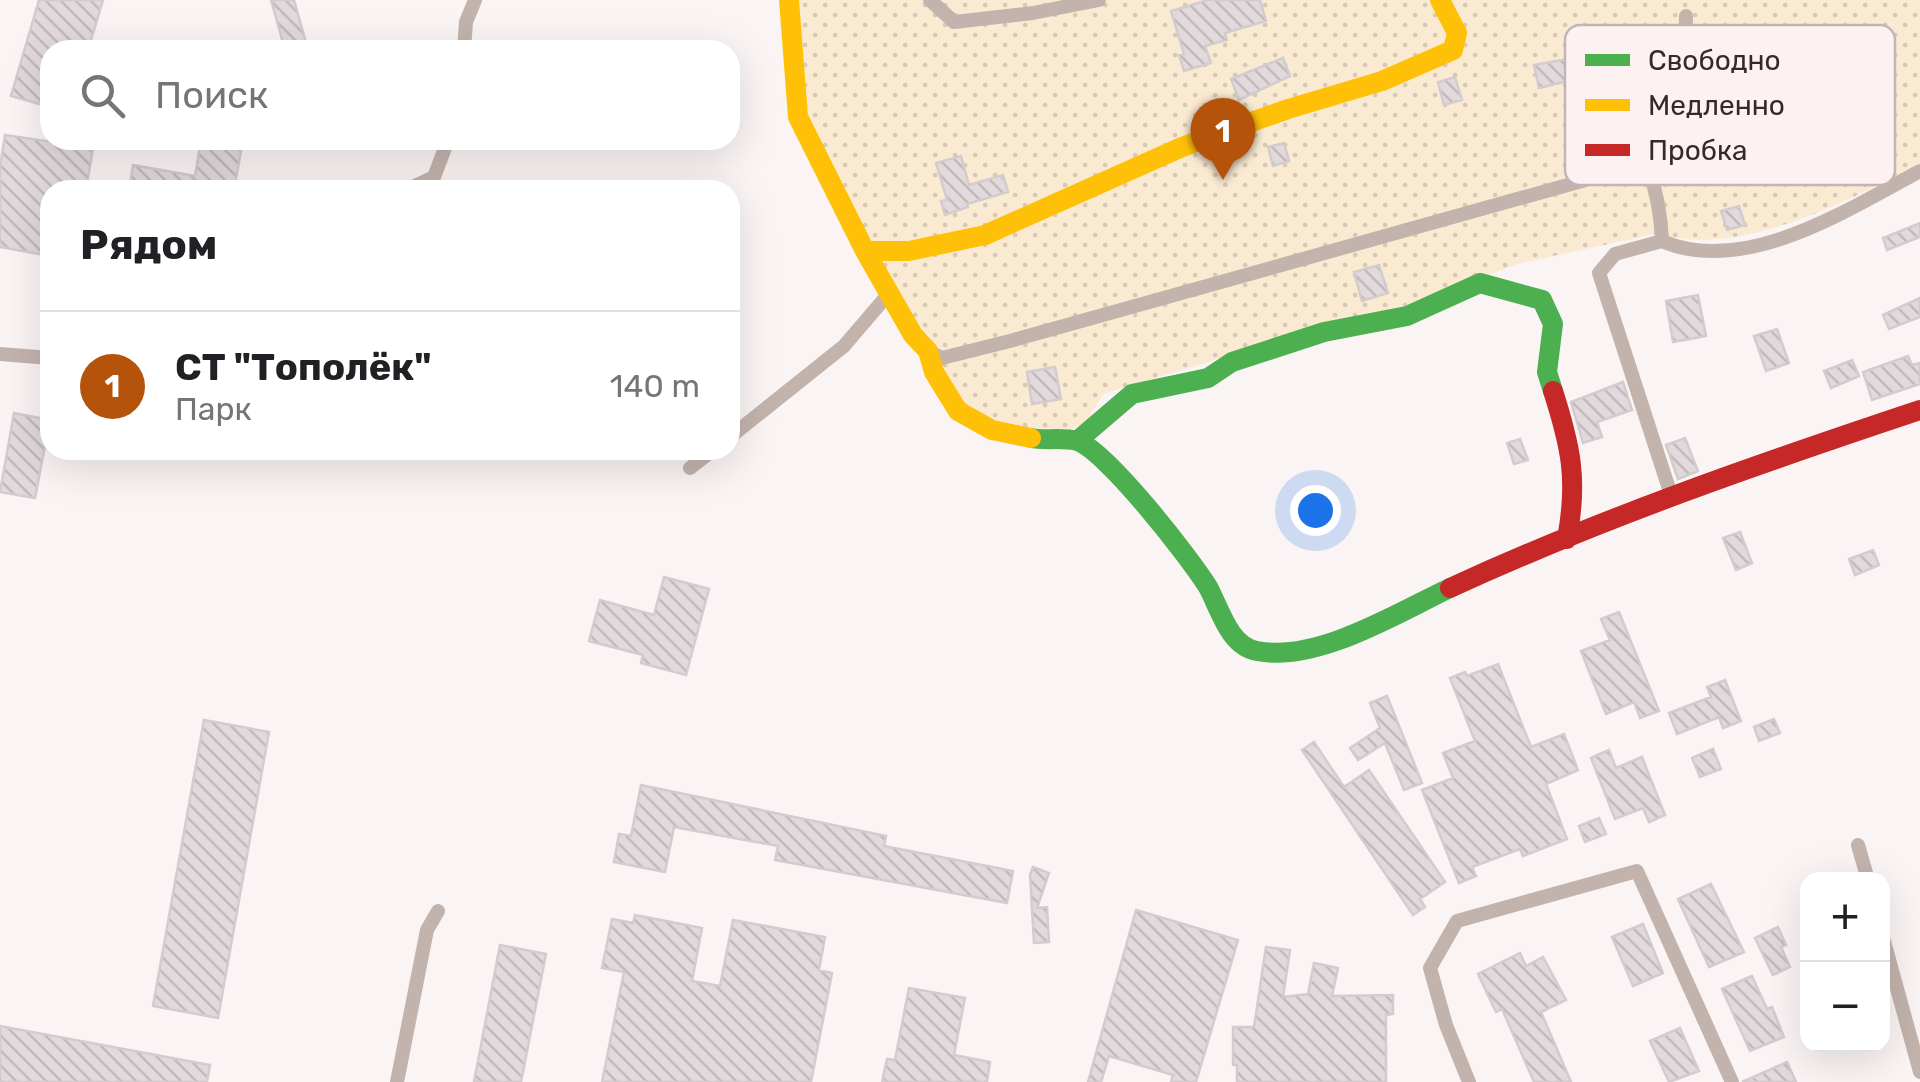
<!DOCTYPE html>
<html lang="ru">
<meta charset="utf-8">
<style>
body{margin:0;font-family:Rubik,sans-serif;background:#f6f6f6;color:#202124}
.controls{position:absolute;right:30px;bottom:30px;display:grid;overflow:hidden;border-radius:20px;box-shadow:0 10px 40px #0002}
.controls button{width:90px;height:90px;display:grid;place-items:center;padding:0;border:0;border-bottom:2px solid #e0e0e0;background:#fff;color:#202124;font:50px sans-serif}
.you{position:absolute;left:1315px;top:510px;width:35px;height:35px;margin:-25px;border:8px solid #fff;border-radius:50%;background:#1a73e8;box-shadow:0 0 0 15px #1a73e833}
.badge{display:grid;place-items:center;width:65px;height:65px;border-radius:50%;background:#b45309;color:#fff;font-size:32px;font-weight:700}
.pin{position:absolute;translate:-50% -82px;filter:drop-shadow(0 2px 5px #0008)}
.pin::after{content:'';position:absolute;top:52px;width:35px;height:30px;background:inherit;clip-path:polygon(0 0,100% 0,50% 100%)}
.list{margin:0;padding:0;list-style:none}
h2{display:flex;justify-content:space-between;align-items:center;height:130px;margin:0;padding:0 40px;font-size:42px}
h2 small{font-size:32px;font-weight:400;color:#757577}
.list li{display:grid;grid-template-columns:65px 1fr auto;gap:30px;align-items:center;box-sizing:border-box;height:150px;padding:0 40px;border-top:2px solid #e0e0e0}
.list b{display:block;font-size:38px;white-space:nowrap}
.list p{margin:0;font-size:32px;white-space:nowrap;color:#757577}
.list em{font-size:32px;font-style:normal;color:#757577}
.icon{flex:none;width:55px;height:55px;fill:none;stroke:currentColor;stroke-width:2;stroke-linecap:round;stroke-linejoin:round}
.map{position:relative;flex:none;width:1920px;height:1082px;overflow:hidden}
.search{position:absolute;background:#fff;box-shadow:0 10px 40px #0002;left:40px;top:40px;width:700px;height:110px;display:flex;align-items:center;gap:25px;box-sizing:border-box;padding:0 35px;border-radius:30px;color:#757577;font-size:38px}
.panel{position:absolute;background:#fff;box-shadow:0 10px 40px #0002;left:40px;top:180px;width:700px;height:280px;border-radius:30px}
.map>svg:first-child{display:block}
.grass{fill:url(#grass-dots)}
.building{fill:url(#building-back-hatch);stroke:#d3ccce;stroke-width:2.5}
.lines{fill:none;stroke-linecap:round;stroke-linejoin:round}
.street{stroke:#c3b3ad;stroke-width:14}
.fast{stroke:#4caf50;stroke-width:20}
.slow{stroke:#ffc107;stroke-width:20}
.jam{stroke:#c62828;stroke-width:20}
.key{fill:#fdf2f1;stroke:#c1b6b5;stroke-width:2.5}
.key-label{font-size:28px;fill:#342a2a}
</style>
<div class="map">
<svg width="1920" height="1082" viewBox="0 0 1920 1082">
<defs>
<pattern id="grass-dots" width="8" height="8" patternUnits="userSpaceOnUse" patternTransform="scale(2.5)"><rect width="8" height="8" fill="#fbead2"/><path d="M2 2h.1M6 6h.1" fill="none" stroke="#d8c9b4" stroke-width="1.8" stroke-linecap="round"/></pattern>
<pattern id="building-back-hatch" width="6" height="6" patternUnits="userSpaceOnUse" patternTransform="scale(2.5)"><rect width="6" height="6" fill="#e1d9db"/><path d="M-1 5l2 2M0 0l6 6M5-1l2 2" fill="none" stroke="#c2babc"/></pattern>
</defs>
<rect width="100%" height="100%" fill="#faf4f4"/>
<path class="grass" d="M795,0h1125v163c-66,36 -185,97 -261,70l-142,31 -117,44 -84,21 -213,65 -17,28 -20,10 -60,-6 -39,-20 -29,-39 -25,-42 -115,-226z"/>
<path class="building" d="M39,0h64l-15,50h-38v57l-39,-11z
M271,0h23l14,50h-23z
M1208,0h52l6,21 -41,12 2,7 -22,6 6,17 -27,8 -5,-16 5,-1 -13,-43z
M1607,52l5,23 -18,4 -1,-4 -54,13 -5,-23z
M1283,58l7,18 -51,24 -8,-21z
M1455,77l7,23 -18,5 -6,-23z
M5,135l88,13 -7,42h-36v66l-50,-9v-81z
M201,140h42l-9,50h-105l4,-25 62,11z
M1284,143l5,18 -16,5 -5,-19z
M961,156l8,29 34,-10 5,17 -41,12 1,3 -23,8 -4,-14 6,-1 -11,-37z
M1739,206l6,19 -18,5 -6,-19z
M1920,223v14l-33,13 -4,-12z
M1379,265l9,28 -26,8 -8,-29z
M1698,295l8,41 -33,6 -7,-41z
M1920,298v19l-31,12 -6,-14z
M1777,329l12,34 -23,8 -12,-35z
M1908,356l4,9 8,-2v21l-48,16 -9,-28z
M1852,360l7,16 -28,12 -7,-17z
M1055,367l6,32 -29,5 -5,-32z
M1623,382l9,28 -35,12 5,15 -19,6 -12,-41z
M14,413l36,7 -15,78 -35,-6z
M1685,438l13,33 -20,8 -12,-34z
M1520,439l8,21 -14,4 -7,-21z
M1740,532l12,31 -16,7 -13,-32z
M1873,550l6,15 -24,10 -6,-16z
M664,577l45,12 -23,86 -45,-12 2,-8 -54,-14 11,-41 54,15z
M1619,612l40,99 -19,7 -6,-16 -28,12 -25,-63 29,-11 -9,-21z
M1498,664l33,83 33,-13 14,36 -32,14 21,55 -44,17 -3,-7 -48,18 4,9 -17,7 -37,-93 31,-12 -10,-25 32,-12 -25,-63 15,-6 2,4z
M1725,680l16,41 -18,7 -4,-11 -42,17 -8,-21 42,-16 -4,-10z
M1387,696l35,87 -18,7 -19,-47 -27,17 -8,-12 30,-20 -10,-25z
M1774,719l6,14 -21,8 -5,-14z
M204,720l65,12 -51,286 -65,-12z
M1314,742l30,45 25,-17 76,112 -25,17 5,8 -12,8 -111,-165z
M1713,749l8,20 -21,8 -8,-19z
M1609,750l7,18 26,-11 23,58 -16,7 -6,-14 -28,11 -24,-61z
M641,785l245,51 -2,10 129,25 -6,32 -232,-43 3,-14 -104,-19 -9,45 -51,-10 5,-28 12,2z
M1599,818l7,16 -21,8 -6,-16z
M1033,867l16,6 -12,35 10,-1 2,35 -15,1 -4,-68z
M1711,884l33,68 -35,15 -31,-68z
M1136,910l102,30 -42,142h-25l2,-7 -64,-19 -8,26h-13z
M635,915l67,13 -10,53 28,5 13,-66 92,17 -6,33 13,3 -21,109h-209l22,-110 -22,-4 10,-49 21,4z
M1643,924l20,49 -30,13 -21,-49z
M1778,927l8,18 -5,2 9,20 -17,8 -18,-37z
M500,945l46,9 -25,128h-47z
M1266,947l24,3 -7,47 25,-3 6,-31 24,5 -6,28 61,-1v19l-7,1v67h-149v-17h-4v-38h21z
M1520,953l6,13 17,-9 23,43 -25,12 30,70h-37l-32,-73 -6,3 -18,-38z
M1752,976l15,33 5,-2 12,30 -34,14 -28,-62z
M909,988l56,10 -11,57 36,7 -3,20h-105l5,-23 8,1z
M0,1026l210,39 -3,17h-207z
M1680,1028l19,43 -30,11 -19,-41z
M1787,1062l9,20h-54z"/>
<g class="lines">
<path class="street" d="M930,0l24,22 79,-9 66,-13
M1686,16l-1,59 -57,24c-5,25 12,46 20,69 9,24 13,47 14,73 82,36 187,-32 258,-70
M464,50l2,-28 9,-22
M406,190l28,-13 14,-37
M1662,241l-47,13 -16,19 73,225
M928,351l14,7 68,-17 636,-178
M0,354l50,4
M730,437l114,-91 47,-55
M690,468l23,-18
M1858,845l10,35
M1882,934l38,138
M397,1082l30,-152 11,-19
M1469,1082l-23,-57 -16,-57 27,-47 180,-50 95,211"/>
<path class="fast" d="M1031,438c14,3 32,-1 46,3 29,9 113,117 131,146 12,22 21,59 49,64 60,12 140,-38 193,-63
M1077,441l55,-47 76,-16 24,-16 92,-30 83,-16 73,-33 62,17 11,24 -6,48 6,19"/>
<path class="slow" d="M789,0l9,117 67,134 48,84 15,16 6,21 24,39 34,19 39,8
M865,251h44l76,-16 197,-88 106,-38 94,-28 71,-31 4,-17 -17,-33"/>
<path class="jam" d="M1553,391c18,56 25,89 14,148
M1450,588c152,-70 311,-125 470,-178"/>
</g>
<rect x="1565" y="25" width="330" height="160" rx="15" class="key"/>
<rect x="1585" y="54" width="45" height="12" fill="#4caf50"/>
<rect x="1585" y="99" width="45" height="12" fill="#ffc107"/>
<rect x="1585" y="144" width="45" height="12" fill="#c62828"/>
<g class="key-label">
<text x="1648" y="70">Свободно</text>
<text x="1648" y="115">Медленно</text>
<text x="1648" y="160">Пробка</text>
</g>
</svg>
<div class="controls">
<button>+</button>
<button>−</button>
</div>
<div class="you"></div>
<div class="pin badge" style="left:1223px;top:180px">1</div>
<div class="search"><svg class="icon" aria-label="search" viewBox="0 0 24 24"><circle cx="10" cy="10" r="6"/><path d="M15 15l6 6"/></svg>Поиск</div>
<section class="panel">
<h2>Рядом<small></small></h2>
<ul class="list">
<li><span class="badge">1</span><div><b>СТ &quot;Тополёк&quot;</b><p>Парк</p></div><em>140 m</em></li>
</ul>
</section>
</div>
